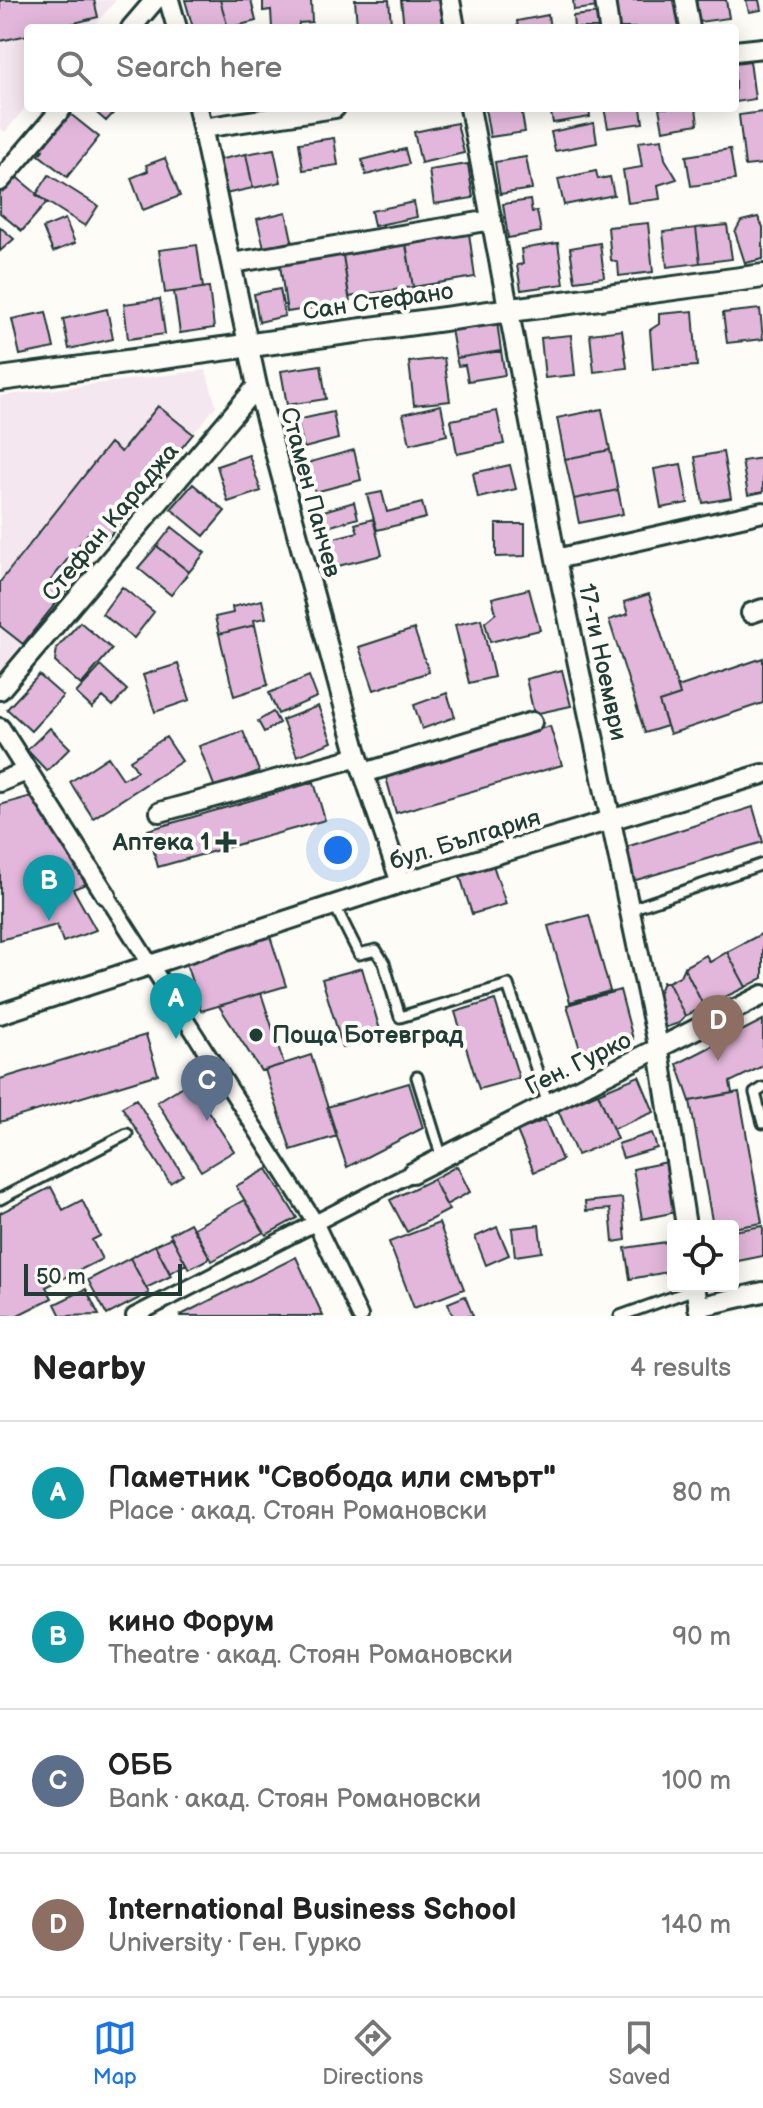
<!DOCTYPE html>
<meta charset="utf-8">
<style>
body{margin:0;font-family:"Balsamiq Sans",sans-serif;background:#f6f6f6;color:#222}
.controls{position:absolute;right:24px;bottom:24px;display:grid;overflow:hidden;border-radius:8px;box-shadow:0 4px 20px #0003}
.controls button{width:72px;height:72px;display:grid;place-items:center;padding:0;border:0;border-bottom:2px solid #e0e0e0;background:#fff;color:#222;font:40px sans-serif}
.scale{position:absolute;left:24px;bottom:20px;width:158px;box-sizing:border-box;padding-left:8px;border:4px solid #1f3d34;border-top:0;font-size:22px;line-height:28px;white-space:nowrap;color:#1f3d34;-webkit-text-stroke:6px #fdfcf7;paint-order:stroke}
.you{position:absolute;left:338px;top:850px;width:28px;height:28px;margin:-20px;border:6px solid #fff;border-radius:50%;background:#1a73e8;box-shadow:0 0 0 12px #1a73e833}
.badge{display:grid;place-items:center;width:52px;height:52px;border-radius:50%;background:#1a73e8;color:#fff;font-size:26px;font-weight:700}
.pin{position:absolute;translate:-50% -66px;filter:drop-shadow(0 2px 4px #0008)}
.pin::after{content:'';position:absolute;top:42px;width:28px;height:24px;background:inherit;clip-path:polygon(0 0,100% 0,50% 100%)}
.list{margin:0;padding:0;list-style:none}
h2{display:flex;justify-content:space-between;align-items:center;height:104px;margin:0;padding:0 32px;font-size:34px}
h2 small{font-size:26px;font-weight:400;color:#767676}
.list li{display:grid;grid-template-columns:52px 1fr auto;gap:24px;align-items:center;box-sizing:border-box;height:144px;padding:0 32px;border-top:2px solid #e0e0e0}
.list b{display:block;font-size:30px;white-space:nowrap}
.list p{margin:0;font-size:26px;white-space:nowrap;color:#767676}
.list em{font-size:26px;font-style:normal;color:#767676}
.icon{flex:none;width:44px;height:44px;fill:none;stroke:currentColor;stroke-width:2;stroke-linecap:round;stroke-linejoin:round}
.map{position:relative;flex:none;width:763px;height:1316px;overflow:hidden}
.search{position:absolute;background:#fff;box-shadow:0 4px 20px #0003;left:24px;right:24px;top:24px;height:88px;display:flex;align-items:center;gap:20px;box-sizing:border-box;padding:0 28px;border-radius:8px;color:#767676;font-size:30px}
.sheet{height:680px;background:#fff}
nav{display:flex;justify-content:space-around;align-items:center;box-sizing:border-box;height:112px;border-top:2px solid #e0e0e0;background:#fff;font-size:22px;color:#767676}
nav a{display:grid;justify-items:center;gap:4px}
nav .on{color:#1a73e8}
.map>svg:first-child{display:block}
.built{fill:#f5e7ef}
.building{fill:#e3b7db;stroke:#1f3d34;stroke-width:2}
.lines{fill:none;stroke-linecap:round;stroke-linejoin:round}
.service-casing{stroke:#1f3d34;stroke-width:15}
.pedestrian-casing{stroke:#1f3d34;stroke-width:20}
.minor-casing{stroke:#1f3d34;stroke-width:24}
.tertiary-casing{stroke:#1f3d34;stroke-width:28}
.service{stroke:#fdfcf7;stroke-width:9}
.pedestrian{stroke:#fdfcf7;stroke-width:14}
.minor{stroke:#fdfcf7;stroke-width:18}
.tertiary{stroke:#fdfcf7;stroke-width:22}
.poi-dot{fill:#1f3d34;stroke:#fdfcf7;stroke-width:3}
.labels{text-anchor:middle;stroke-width:8;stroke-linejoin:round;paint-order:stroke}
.street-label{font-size:24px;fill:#1f3d34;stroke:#fdfcf7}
.poi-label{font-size:24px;font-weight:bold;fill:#1f3d34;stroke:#fdfcf7;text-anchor:end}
</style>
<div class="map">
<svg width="763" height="1316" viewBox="0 0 763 1316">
<rect width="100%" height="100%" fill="#fdfcf7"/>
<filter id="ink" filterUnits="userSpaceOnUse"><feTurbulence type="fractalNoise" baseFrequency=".0125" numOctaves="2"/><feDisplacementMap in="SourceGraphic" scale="16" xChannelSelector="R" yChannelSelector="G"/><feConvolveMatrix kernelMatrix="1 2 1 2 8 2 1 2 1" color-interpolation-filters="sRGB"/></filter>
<g filter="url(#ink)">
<path class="built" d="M0,0h116l-24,28h-64v76l-23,28 -5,-4z
M206,370l10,36 -216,265v-275z"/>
<path class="building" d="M0,0h94l4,17 -43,11h-27v7l-28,6z
M185,0h35l8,28h-35z
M220,0h31l5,21 -28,7z
M263,0h48l1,22 -13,1 -1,5h-26l-1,-18 -8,1z
M355,0h34l2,23 -34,3z
M401,0h39l3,24 -39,4z
M573,0h24l2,7 -25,3z
M614,0h63l5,28h-63z
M696,0h30l3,18 -30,4z
M746,0h13l2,10 -12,2z
M600,13l2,15h-28l-1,-12z
M548,15l2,13h-32l-1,-7z
M750,61l5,38 -20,3v-39z
M91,108h27l-12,13z
M485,108h36l4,24 -35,5z
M550,108h39l1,9 -37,6z
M604,108h37l2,15 -35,5z
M659,108h37l2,16 -35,6z
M64,109l35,28 -32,40 -28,-22 4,-5 -7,-6z
M763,112v52l-18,2 -6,-51z
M457,123l7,30 -43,10 -7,-31z
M594,123l3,20 -42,8 -4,-19z
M334,138l4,27 -35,5 -4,-27z
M662,139l3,20 12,20 -19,6 2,14 -32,4 -5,-33 19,-3 -4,-25z
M274,149l7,33 -28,6 -7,-34z
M405,149l4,15 -43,11 -4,-15z
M730,149l5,31 -44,6 -5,-30z
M246,154l7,34 -28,6 -8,-34z
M526,157l6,32 -32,5 -5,-32z
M165,158l15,38 -37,14 -12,-32 17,-7 -2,-6z
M468,164l5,34 -39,6 -5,-34z
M596,171l2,8 12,-2 4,18 -50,10 -6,-26z
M14,175l33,27 -25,29 -22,-18v-22z
M49,175l49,31 -13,20 -49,-31z
M530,200l2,12 5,-1 4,21 -33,6 -5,-34z
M414,202l3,15 -43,9 -3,-15z
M286,212l7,33 -28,7 -8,-33z
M758,217l5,10v32l-18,4 -10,-31 6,-11z
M65,219l10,24 -22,9 -10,-24z
M648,223l5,49 -34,4 -1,-13 -7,-3 -3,-33z
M727,225l5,34 -32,4 -4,-35z
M468,226l7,51 -62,10 -8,-51z
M0,227l14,12 -14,12z
M696,228l4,35 -33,4 -4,-35z
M405,239l8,48 -64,10 -7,-48z
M558,243l6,41 -43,6 -4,-25 6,-1 -2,-15z
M600,243l4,34 -29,4 -5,-33z
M197,245l6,43 -38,5 -6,-43z
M343,255l7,47 -63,10 -7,-47z
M209,287l5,41 -34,5 -6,-41z
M280,289l5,27 -26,6 -5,-28z
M160,299l5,35 -37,5 -4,-35z
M107,309l6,30 -44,10 -6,-30z
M760,309l3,30 -36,4 -4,-30z
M693,311l4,55 -44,3 -3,-39 9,-6v-10z
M46,312l8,36 -34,7 -8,-36z
M497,322l4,29 -45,7 -5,-29z
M622,330l5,38 -33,4 -4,-38z
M571,335l4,40 -30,3 -4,-40z
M501,351l4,24 -37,6 -3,-16 -7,1 -2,-8z
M444,358l6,43 -36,4 -5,-43z
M321,365l5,34 -39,6 -6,-34z
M441,405l6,30 -37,9 -7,-30z
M158,406l35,28 -85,104 -14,-12 -43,54 14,12 -42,52 -23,-18v-44l110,-139 11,9z
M602,409l8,41 -45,9 -8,-41z
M497,411l7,33 -47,10 -6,-34z
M333,412l5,27 -34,9 -7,-28z
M354,450l7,30 -46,12 -8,-29z
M610,450l8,40 -44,9 -9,-40z
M723,452l8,46 -28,5 -8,-46z
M249,455l12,36 -33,11 -11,-36z
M763,458v34l-15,3 -6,-34z
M681,464l7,39 -27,5 -7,-39z
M510,465l6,24 -38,9 -5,-25z
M193,484l32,27 -21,25 -33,-27z
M618,490l5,24 -44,9 -5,-24z
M382,492l5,20 35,-9 4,15 -49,12 -10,-35z
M354,502l4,16 -37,11 -4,-16z
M373,519l9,36 -48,12 -8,-27 32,-8 -3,-8z
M496,524h29v32l-29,1z
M172,527l33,26 -16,19 -32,-26z
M157,546l32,26 -18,23 -33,-27z
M122,587l32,25 -20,26 -32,-24z
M529,589l11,41 -50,12 -5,-20 11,-9 -4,-15z
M649,594l31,101 -21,7 8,24 -22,7 -36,-113 19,-6 -4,-12z
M262,600l4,18 -12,2 1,5 -36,9 -4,-17 18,-4 -1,-6z
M481,619l13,58 -25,6 -14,-58z
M80,622l32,27 -31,36 -26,-23 2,-14z
M255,625l13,60 -34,11 -15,-62z
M414,629l15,43 -55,18 -15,-43z
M763,658v45l-93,31 -11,-32 21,-7 -2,-8z
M178,664l12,36 -35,12 -12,-37z
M101,666l26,24 -14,16 -10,-9 -11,11 -16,-15z
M562,670l9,36 -37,8 -8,-35z
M39,675l24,21 -32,35 -24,-22z
M309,676l8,21 -39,17 -9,-21z
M447,693l8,24 -33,12 -8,-24z
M318,706l14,36 -35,14 -15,-36z
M273,712l6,11 -15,9 -6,-11z
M550,726l12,39 -166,48 -11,-39z
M50,728l20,20 -23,23 -20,-21z
M243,731l16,40 -44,17 -16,-42z
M166,737l16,24 -89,57 -23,-36 38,-25 15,22 14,-8 -7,-11z
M314,782l11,38 -167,47 -10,-37z
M32,796l54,88 -13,5 23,41 -33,12 -6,-17 -57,15v-135z
M753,807l10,35 -130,39 -10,-33z
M493,865l13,39 -34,10 -12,-38z
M589,915l21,76 -40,11 -22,-76z
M763,933v45l-17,9 -19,-35z
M270,936l16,50 -85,25 -16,-51z
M727,952l19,35 -42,20 -20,-40 22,-12 4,7z
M684,967l20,40 -19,9 -17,-34 12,-6z
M362,968l20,69 -39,11 -21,-69z
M663,982h5l17,34 -6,7 -18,6 -8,-23z
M620,990l13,49 -52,14 -14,-48z
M261,993l23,71 -23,7 -42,-65z
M495,1000l24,78 -40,11 -24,-77z
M763,1020v46l-33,16 2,11 -42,8 -13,-37z
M146,1035l12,39 -158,48v-43z
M311,1055l26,81 -46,14 -26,-80z
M639,1076l15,36 -41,17 -15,-36z
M189,1082l45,69 -33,20 -44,-69z
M409,1083l14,45 -76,39 -20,-60z
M739,1092l23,131 -29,5 -20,-2 -23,-125z
M598,1093l19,46 -40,16 -19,-45z
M136,1099l47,76 -13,8 -48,-76z
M545,1120l17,40 -28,12 -17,-41z
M652,1133l5,15 -34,10 -5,-14z
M667,1162l9,50 -34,7 -9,-50z
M457,1166l13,26 -24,13 -13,-26z
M267,1169l30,49 -31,17 -30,-49z
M433,1179l16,31 -42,22 -17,-32z
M51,1187l12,23 19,-10 18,36 -8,4 10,19 -56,28 6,11 -36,18h-16v-103z
M622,1198l4,42 -13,2 -3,-33 -24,2 -1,-9z
M244,1200l20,32 -52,29 -18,-33z
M190,1223l20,35 -21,11 -19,-35z
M439,1223l25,66 -50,19 -25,-66z
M539,1225l3,27 -27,4 -3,-28z
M763,1226v30l-30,6v-31z
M497,1227l12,28 -23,10 -11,-28z
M172,1237l14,27 -16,9 -15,-28z
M673,1241v30l-43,8 -5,-31z
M155,1245l16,31 -25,12 -16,-30z
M296,1257l27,59h-144z
M130,1258l19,35 -42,22 -19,-35z
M86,1289l13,26 -38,1 -6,-12z
M465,1296l8,20h-20l-5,-13z"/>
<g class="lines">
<g class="service-casing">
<path id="service" d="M335,906l24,48 17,-4 8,13 16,54 108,-32 40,119
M631,909l132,-45
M417,1077l25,81
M763,1088l-8,5 8,30
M0,1199l127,-65
M620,1316l75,-27"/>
</g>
<g class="pedestrian-casing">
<path id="pedestrian" d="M106,895l209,327 45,94
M134,1316l278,-143"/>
</g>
<g class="minor-casing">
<path id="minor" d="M169,0l8,28
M450,0l5,28
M605,0l4,28
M685,0l5,28
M131,28l24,-28
M735,51l28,-3
M198,108l59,278 101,371 43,126
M470,108l86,451 103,491 27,176
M203,128l132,-20
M0,181l62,-73
M232,263l260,-43
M556,559l207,-47
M751,613l12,-4
M0,690l257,-304
M0,728l106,167
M364,773l168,-51
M0,782l27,-11
M160,812l198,-55
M0,1014l401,-131 362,-109
M412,1173l351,-178
M695,1286l5,30
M698,1307l65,-15"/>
</g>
<g class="tertiary-casing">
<path id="tertiary" d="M0,379l763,-103"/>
</g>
<use href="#service" class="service"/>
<use href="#pedestrian" class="pedestrian"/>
<use href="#minor" class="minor"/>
<use href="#tertiary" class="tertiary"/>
</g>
</g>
<g class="poi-dot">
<path d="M222 830h8v8h8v8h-8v8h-8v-8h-8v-8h8z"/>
<circle cx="256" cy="1035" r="8"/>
</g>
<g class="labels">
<g class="street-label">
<text transform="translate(378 301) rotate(-8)" y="8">Сан Стефано</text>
<text transform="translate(311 492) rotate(75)" y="8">Стамен Панчев</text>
<text transform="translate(110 522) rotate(-50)" y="8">Стефан Караджа</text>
<text transform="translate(603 662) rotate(78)" y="8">17-ти Ноември</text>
<text transform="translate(465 839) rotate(-17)" y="8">бул. България</text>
<text transform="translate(578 1063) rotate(-26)" y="8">Ген. Гурко</text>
</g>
<g class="poi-label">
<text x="210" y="850">Аптека 1</text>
<text x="272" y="1043" text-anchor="start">Поща Ботевград</text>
</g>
</g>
</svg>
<div class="controls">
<button><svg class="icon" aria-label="locate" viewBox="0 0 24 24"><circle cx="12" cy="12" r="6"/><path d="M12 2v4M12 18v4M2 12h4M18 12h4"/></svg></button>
</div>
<div class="scale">50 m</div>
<div class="you"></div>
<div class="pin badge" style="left:176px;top:1039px;background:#0f9aa8">A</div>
<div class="pin badge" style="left:49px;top:921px;background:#0f9aa8">B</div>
<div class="pin badge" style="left:207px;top:1121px;background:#5c6f8a">C</div>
<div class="pin badge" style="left:718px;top:1061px;background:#8d6e63">D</div>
<div class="search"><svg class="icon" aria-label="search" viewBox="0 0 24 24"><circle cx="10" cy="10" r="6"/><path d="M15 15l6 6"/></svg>Search here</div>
</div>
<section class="sheet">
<h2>Nearby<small>4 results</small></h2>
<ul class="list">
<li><span class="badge" style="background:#0f9aa8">A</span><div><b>Паметник &quot;Свобода или смърт&quot;</b><p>Place · акад. Стоян Романовски</p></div><em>80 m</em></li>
<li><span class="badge" style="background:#0f9aa8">B</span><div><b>кино Форум</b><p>Theatre · акад. Стоян Романовски</p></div><em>90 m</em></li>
<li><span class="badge" style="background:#5c6f8a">C</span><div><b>ОББ</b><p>Bank · акад. Стоян Романовски</p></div><em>100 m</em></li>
<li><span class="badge" style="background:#8d6e63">D</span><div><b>International Business School</b><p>University · Ген. Гурко</p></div><em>140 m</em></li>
</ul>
</section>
<nav>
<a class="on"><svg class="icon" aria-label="map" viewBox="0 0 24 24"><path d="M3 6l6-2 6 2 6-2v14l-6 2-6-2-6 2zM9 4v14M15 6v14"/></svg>Map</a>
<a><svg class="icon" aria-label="directions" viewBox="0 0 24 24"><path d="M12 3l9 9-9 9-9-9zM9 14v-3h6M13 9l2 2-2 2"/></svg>Directions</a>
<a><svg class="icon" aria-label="saved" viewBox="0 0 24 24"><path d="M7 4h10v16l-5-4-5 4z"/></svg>Saved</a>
</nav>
